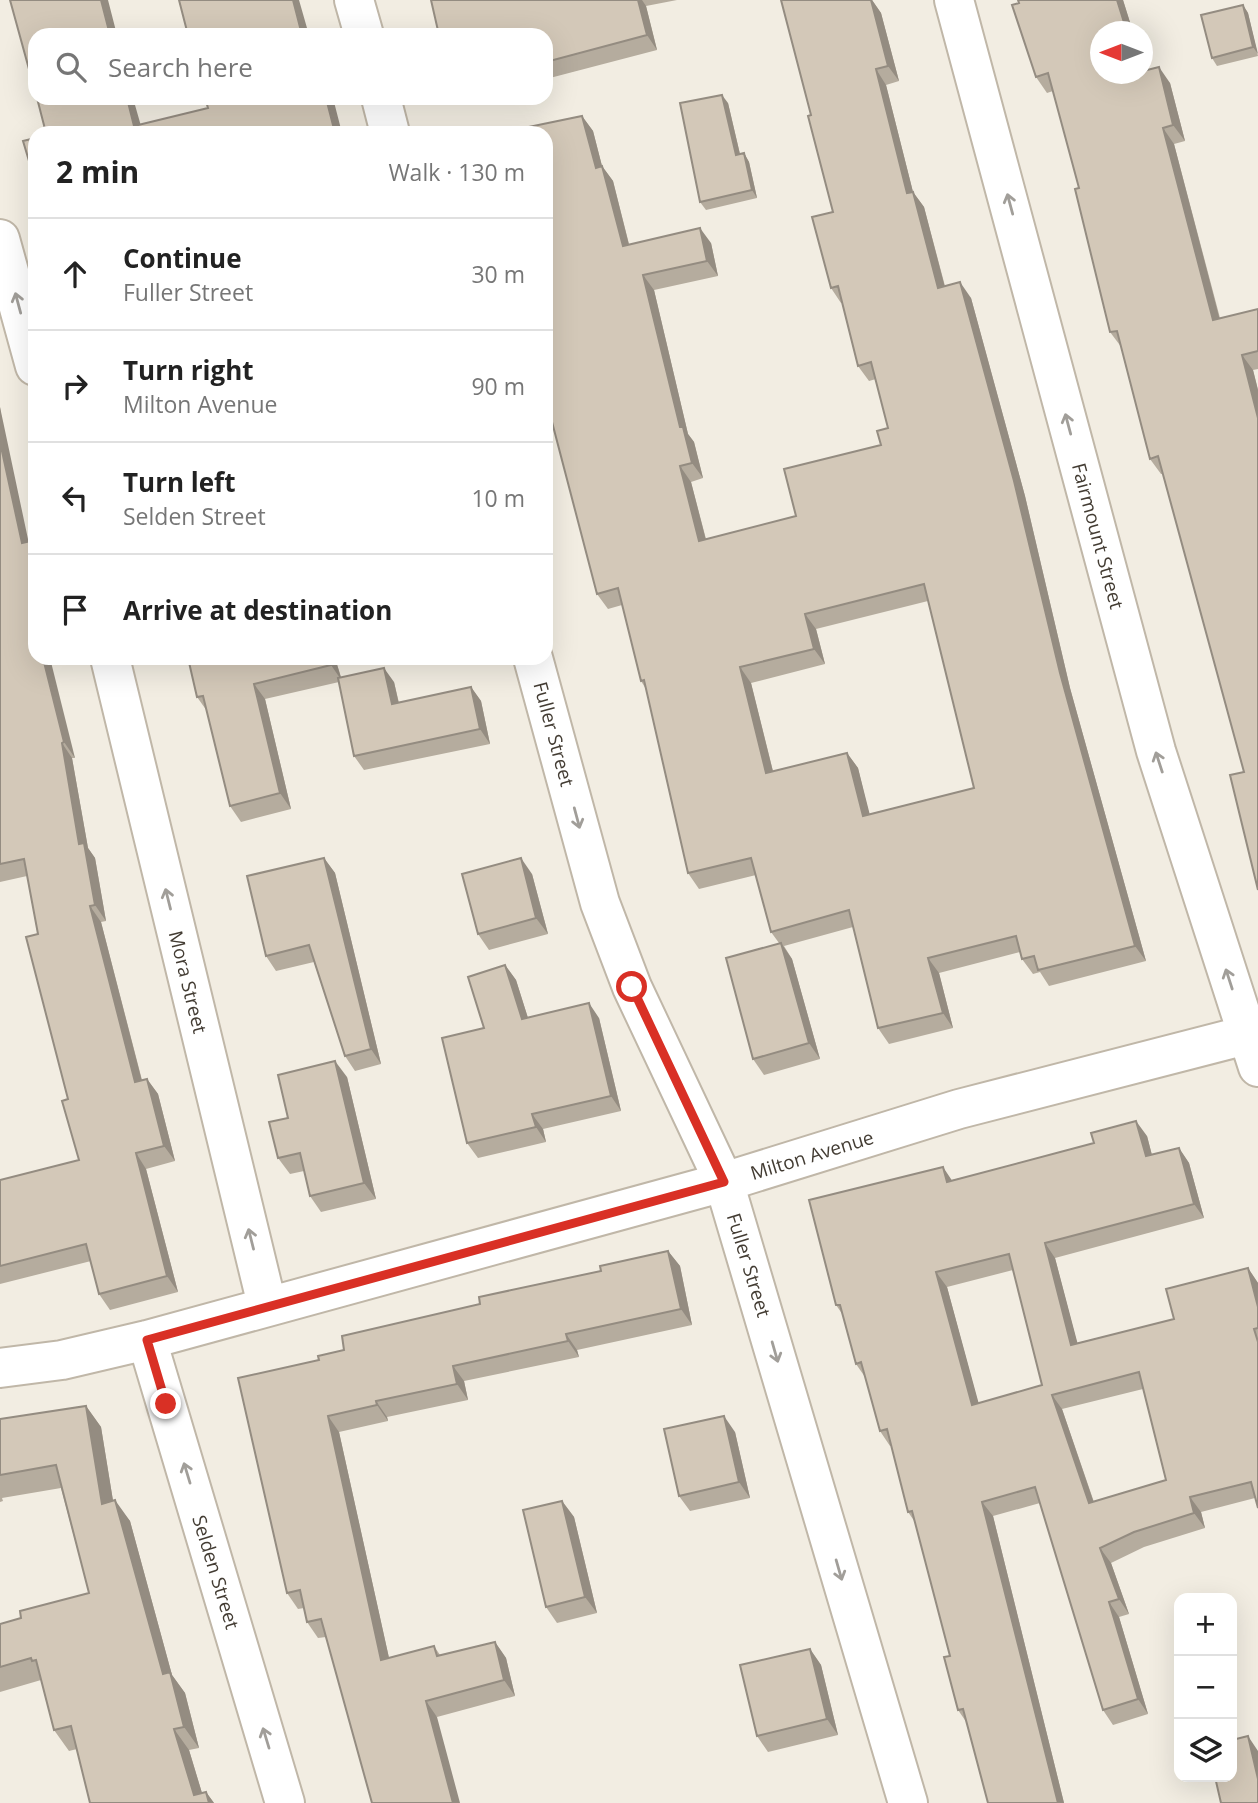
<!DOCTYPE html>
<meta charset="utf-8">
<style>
body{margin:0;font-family:"Open Sans",sans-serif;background:#f6f6f6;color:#222}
.controls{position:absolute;right:21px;bottom:21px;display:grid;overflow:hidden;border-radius:14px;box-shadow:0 7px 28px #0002}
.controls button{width:63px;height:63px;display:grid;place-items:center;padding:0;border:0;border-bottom:2px solid #e0e0e0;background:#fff;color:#222;font:35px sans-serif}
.compass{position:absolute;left:1090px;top:21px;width:63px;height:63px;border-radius:50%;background:#fff;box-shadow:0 7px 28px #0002;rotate:270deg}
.stop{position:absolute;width:21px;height:21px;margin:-16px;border:5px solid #d93025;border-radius:50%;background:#fff}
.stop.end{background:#d93025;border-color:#fff;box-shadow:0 2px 7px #0008}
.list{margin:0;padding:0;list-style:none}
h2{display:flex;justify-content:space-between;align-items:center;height:91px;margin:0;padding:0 28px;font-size:30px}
h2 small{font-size:23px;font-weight:400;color:#767676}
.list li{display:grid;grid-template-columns:46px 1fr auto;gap:21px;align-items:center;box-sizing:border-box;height:112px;padding:0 28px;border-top:2px solid #e0e0e0}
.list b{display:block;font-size:26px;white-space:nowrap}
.list p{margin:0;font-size:23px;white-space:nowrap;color:#767676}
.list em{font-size:23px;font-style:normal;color:#767676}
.icon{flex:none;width:38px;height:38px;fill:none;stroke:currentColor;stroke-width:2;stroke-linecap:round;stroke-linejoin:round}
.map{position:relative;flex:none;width:1258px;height:1803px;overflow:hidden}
.search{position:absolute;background:#fff;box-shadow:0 7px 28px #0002;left:28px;top:28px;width:525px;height:77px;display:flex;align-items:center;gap:18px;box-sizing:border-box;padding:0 24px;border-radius:21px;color:#767676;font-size:26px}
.panel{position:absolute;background:#fff;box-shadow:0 7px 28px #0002;left:28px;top:126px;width:525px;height:539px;border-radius:21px}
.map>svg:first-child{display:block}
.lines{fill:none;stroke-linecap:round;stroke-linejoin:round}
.minor-casing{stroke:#c0b7a8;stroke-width:42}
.minor{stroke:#fff;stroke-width:38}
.wall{fill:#b5ac9e;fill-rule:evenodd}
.shaded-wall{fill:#948c81}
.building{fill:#d3c8b8;stroke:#948c81;stroke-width:2;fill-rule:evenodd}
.oneway{stroke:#a19e99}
.route{stroke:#d93025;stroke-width:9}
.labels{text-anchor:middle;stroke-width:6;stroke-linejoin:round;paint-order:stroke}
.street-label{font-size:19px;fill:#433c33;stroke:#fff}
</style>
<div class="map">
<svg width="1258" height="1803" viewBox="0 0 1258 1803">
<rect width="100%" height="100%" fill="#f2ede2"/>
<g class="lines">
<g class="minor-casing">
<path id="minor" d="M354,0l10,35
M954,0l202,751 102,316
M381,98l9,35
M0,239l35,127
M110,658l157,647
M533,658l67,245 32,84 92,195 184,621
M147,1340l138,463
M0,1368l62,-8 85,-20 577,-158 235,-73 299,-77"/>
</g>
<use href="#minor" class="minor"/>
</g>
<path class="wall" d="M431,0h246l-31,6 11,44 -111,29v-44z
M872,0l9,13 18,68 -13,4 27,107 11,15 21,79 26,12 54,198 45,192 76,273 -97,25 -9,-14 -7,2 -11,-15 -2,-7 -81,21 14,55 -64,16 -11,-16 -25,-101 -69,19 8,13 28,100 -56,16 -11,-16 26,-116 -8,-11 -15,-57 -57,14 -11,-16 -42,-184 -5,-8 -19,-76 -14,4 -11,-15 -15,-478 11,15 9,35 11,15 16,63 82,-1 7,33 -64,14 34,144 6,8 9,36 -12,4 15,57 90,-23 85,-71 7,-17 -12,-49 -7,2 -11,-15 -15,-63h-2l-10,-15 2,-76 -22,-97zM928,601l46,187 -105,26 -11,-46 -11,-15 -74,18 -22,-88 74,-19 -9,-35z
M1018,0h105l10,32h-32l42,42v-14l3,10 24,13 15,58 -11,3 46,174 38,-9v60l-5,1 5,20v500l-14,-118 -81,-298h-2l-11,-15 -28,-111 -12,-16 -31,-144 -26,-97 -6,2 -11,-16z
M1243,5l5,8 10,43 -41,10 -5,-8z
M461,98h15l-13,3z
M728,103l12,51 4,-1 5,9 8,36 -51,12 -6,-8z
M0,407l35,251 40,100h-3l16,90 7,10 11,63 -5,1 41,158 5,-1 11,15 17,67 -29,8 32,123 -68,18 -11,-16 -8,-33 -91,23v-104l79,-20 -52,-284 -27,6z
M335,658l6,19 53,5 5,21 72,-16 10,14 9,43 -126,26 -10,-14 -15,-74 -74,17 26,110 -50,13 -11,-16 -23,-95 -10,-14z
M324,858l11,15 46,191 -26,7 -10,-15 -31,-94 -38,9 -10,-15z
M532,874l16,60 -59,16 -11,-16z
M505,965l11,15 12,38h71l22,93 -78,18 3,13 -68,16 -11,-15 17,-115z
M347,1077l29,122 -55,13 -11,-16 -6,-25 -14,3 -12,-16 10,-40z
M1147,1136l5,19 27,-7 10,15 15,55 -149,40 22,85 97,-24 74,-51 10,15v225l-3,-10 -54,14 4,16 -61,19 -33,16 18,51 -10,3 29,97 -35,11 -10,-15 -63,-207 -47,13 71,287h-76l-21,-80 -9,-13 -8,-54 -35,-134 -7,-10 -17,-66h-1l-10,-15 -15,-54 -9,-13 -13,-49 -7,-10 116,-125zM1013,1270l29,115 -64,18 -31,-116zM1143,1389l23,91 -72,22 -32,-93z
M668,1251l12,15 12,59 -115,25 2,7 -115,24 4,19 -81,17 1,4 -49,11 50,226 45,-12 6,9 55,-13 11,16 9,38 -78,21 -111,-80 -8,1 -11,-16 -3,-14 -6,1 -11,-16 32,-233 161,-56 121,-33z
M86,1406l15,21 12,74 17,20 42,154 13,18 14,55 -10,2 13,43 4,-1 8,11h-124l-13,-54 -8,2 -15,-21 -13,-50 -41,12v-68l21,-6 68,-25 -28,-105 -59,10 1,3 -3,1v-83z
M735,1432l15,66 -60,13 -11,-15z
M562,1501l12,16 23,96 -40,10 -11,-16z
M810,1649l11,16 17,70 -70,17 -11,-16z"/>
<path class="shaded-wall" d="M101,0h7l9,35h-7z
M293,0h6l10,35h-7z
M638,0h4l4,6 11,44 -10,-15z
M866,0h6l9,13 18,68 -11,-15z
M1117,0h6l10,32h-6z
M1243,5l5,8 10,41 -5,-7z
M1143,60l9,28 -9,-14z
M1159,67l11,16 15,58 -12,-16z
M876,69l10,16 27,107 11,15 25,96 -11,-15 -31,-95z
M722,95l6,8 14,60 -6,-8z
M127,98h6l10,35 -9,-7z
M325,98h8l9,35h-7z
M582,116l11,15 9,35 11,15 20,80 -10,-15 -27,-78z
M1163,128l11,16 50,192 -11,-16z
M744,153l5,9 8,36 -5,-8z
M700,228l11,15 7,33 -11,-15z
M643,275l11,15 34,144 6,8 9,36 -11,-15 -12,-36z
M960,282l11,16 54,198 45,192 76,273 -11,-15 -75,-273z
M1242,355l11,15 5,20v28z
M0,407l32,151 -10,-15 -22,-101z
M680,466l11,16 19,74 -11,-15z
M805,614l11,15 9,35 -11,-15z
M43,658h7l25,100 -11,-16z
M329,658h6l7,23 -11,-16z
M740,667l11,16 26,105 -11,-15z
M384,668l10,14 8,36 -10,-14z
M254,684l11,15 26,110 -11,-16z
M471,687l10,14 9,43 -10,-15z
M62,743l10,15 16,90 7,10 11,63 -11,-16 -16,-61z
M847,753l11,15 16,63 -11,-15z
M324,858l11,15 46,191 -10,-15z
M521,858l11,16 16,60 -12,-16z
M90,906l11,16 45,175 -11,-15z
M781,943l11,16 28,100 -11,-16z
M928,958l11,15 14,55 -10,-15z
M505,965l11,15 17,54 -11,-15z
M589,1003l10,15 22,93 -10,-15z
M335,1061l12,16 29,122 -12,-16z
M147,1079l11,15 17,67 -11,-15z
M532,1114l11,15 3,13 -10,-15z
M1136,1121l11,15 9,35 -10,-15z
M1179,1148l10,15 15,55 -10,-14z
M136,1153l10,16 32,123 -11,-16z
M943,1167l10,15h-6z
M1045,1243l10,15 27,102 -11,-15z
M668,1251l12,15 12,59 -11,-16z
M1248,1268l10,15v24z
M936,1272l11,15 36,132 -11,-14z
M566,1334l11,16 2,7 -11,-16z
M453,1366l11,15 4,19 -11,-16z
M1052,1395l10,14 37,109 -10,-15z
M376,1401l11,16 1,4 -11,-16z
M86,1406l15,21 16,98 -15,-21z
M328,1416l11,16 54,244 -12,-16z
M724,1416l11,16 15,66 -11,-16z
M1190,1497l11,15 4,16 -11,-15z
M115,1500l15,21 42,154 13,18 14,55 -15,-21 -21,-53z
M562,1501l12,16 23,96 -12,-16z
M982,1502l11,14 71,287h-6z
M1100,1548l11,15 18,51 -10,-15z
M1109,1602l10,15 29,97 -10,-15z
M495,1642l11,16 9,38 -11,-16z
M810,1649l11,16 17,70 -11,-16z
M426,1701l11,16 23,86h-7z
M174,1729l15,21 16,53 -11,-8z
M1248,1736l10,15v28z
M206,1792l8,11h-5z"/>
<path class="building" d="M10,0h91l9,35h-75v56z
M179,0h114l9,35h-114z
M431,0h207l9,35 -101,27v-27h-107z
M781,0h90l17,66 -12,3 31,124 6,-1 25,96 22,-6 54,199 46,192 75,273 -97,24 -4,-14 -12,3 -6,-23 -88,22 15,55 -65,15 -29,-118 -78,22 -20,-74 -63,15 -44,-193 -3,1 -23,-93 -21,6 -51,-195v-266h-47l83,-17 14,52 6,-2 21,80 77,-18 7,33 -64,14 37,152h3l9,36 -12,3 19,75 97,-25 -12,-47 97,-24 -4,-14 11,-3 -17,-66 -13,4 -20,-80 -7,2 -19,-71 21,-5 -25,-96 3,-1zM924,584l50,204 -111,28 -16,-63 -81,20 -26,-106 74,-18 -9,-35z
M1018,0h99l10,32h-26v42h42v-3l16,-4 14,58 -10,3 50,192 45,-11v42l-16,4 16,63v472l-28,-115 14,-3 -86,-316 -8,3 -33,-128 -7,1 -35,-143 4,-1 -31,-115 -12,4 -24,-72 7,-2z
M1243,5l10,42 -41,11 -11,-43z
M722,95l14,60 8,-2 8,37 -52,12 -20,-99z
M37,98h90l7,28 74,-18 -3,-10h121l9,35h-289z
M35,138v43l-12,-40z
M0,442l22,101 13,-3v118h8l21,84 -2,1 17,101 5,-1 11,62 -5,1 45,176 12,-3 17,67 -28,7 31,123 -68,18 -13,-50 -86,22v-86l79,-20 -17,-59 6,-2 -42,-162 12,-3 -14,-75 -24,5z
M188,658h141l2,7 -77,19 26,109 -50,13 -27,-110 -6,1z
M384,668l8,36 79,-17 9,42 -126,27 -16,-78z
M324,858l47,191 -26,7 -36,-111 -43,11 -19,-80z
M521,858l15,60 -58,16 -16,-60z
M781,943l28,100 -56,16 -27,-101z
M505,965l17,54 67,-16 22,93 -79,18 4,13 -69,16 -25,-105 42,-10 -16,-51z
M335,1061l29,122 -54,13 -10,-43 -22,5 -9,-36 19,-4 -10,-43z
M1136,1121l10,35 33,-8 15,56 -149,39 26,102 103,-26 -8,-30 82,-21 10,39v21l-4,1 4,13v166l-7,-26 -61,15 4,16 -60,19 -34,16 19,51 -10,3 29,97 -35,11 -68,-223 -53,15 76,301h-70l-25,-94 -5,1 -14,-53 6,-1 -38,-145 -4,1 -21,-83 -7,2 -19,-69 -5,2 -16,-59h-4l-27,-105 134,-33 4,15 147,-39 -3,-10zM1009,1254l33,131 -70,20 -36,-133zM1139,1372l27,108 -77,23 -37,-108z
M668,1251l13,58 -115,25 2,7 -115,25 4,18 -81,17 1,4 -49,11 53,244 53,-14 3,10 58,-14 9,38 -78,21 27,102h-81l-51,-184 -14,3 -7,-32 -13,3 -49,-215 81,-18 -1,-4 26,-6 -2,-14 138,-32 -1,-7 122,-26 -1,-5z
M86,1406l16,98 13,-4 48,174 7,-2 14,55 -10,2 20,66 12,-3 3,11h-119l-19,-77 -17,4 -18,-70 -4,1 -1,-3 -31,9v-43l21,-6 -1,-7 69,-18 -33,-128 -56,10v-56z
M724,1416l15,66 -60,14 -15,-67z
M562,1501l23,96 -39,10 -23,-97z
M810,1649l17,70 -70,17 -17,-71z
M1248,1736l10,43v24h-37l-6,-26h17v-37z"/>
<defs><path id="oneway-shaft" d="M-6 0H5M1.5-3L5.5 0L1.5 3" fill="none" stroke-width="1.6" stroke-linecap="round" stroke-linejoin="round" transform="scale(1.75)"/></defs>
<g class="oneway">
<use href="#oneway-shaft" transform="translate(1010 204) rotate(-105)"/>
<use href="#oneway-shaft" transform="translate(18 303) rotate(-105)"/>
<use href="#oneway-shaft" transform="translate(1068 424) rotate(-105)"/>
<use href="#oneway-shaft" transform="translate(1159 762) rotate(-108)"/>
<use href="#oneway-shaft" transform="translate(577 818) rotate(75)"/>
<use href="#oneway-shaft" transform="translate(168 899) rotate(-104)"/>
<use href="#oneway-shaft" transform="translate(1229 979) rotate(-108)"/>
<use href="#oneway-shaft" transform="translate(251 1239) rotate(-104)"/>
<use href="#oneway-shaft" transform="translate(775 1352) rotate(74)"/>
<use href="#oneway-shaft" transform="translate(187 1473) rotate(-107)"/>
<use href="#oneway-shaft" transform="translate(839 1570) rotate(74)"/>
<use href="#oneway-shaft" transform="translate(266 1738) rotate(-107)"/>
</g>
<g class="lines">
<path class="route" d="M166,1404l-19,-64 577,-158 -92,-195"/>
</g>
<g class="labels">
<g class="street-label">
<text transform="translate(1098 536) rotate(75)" y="7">Fairmount Street</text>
<text transform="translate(554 734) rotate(75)" y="7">Fuller Street</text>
<text transform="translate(188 982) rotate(76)" y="7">Mora Street</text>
<text transform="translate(812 1155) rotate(-17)" y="7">Milton Avenue</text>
<text transform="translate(749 1265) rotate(73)" y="7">Fuller Street</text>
<text transform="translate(216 1572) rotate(73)" y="7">Selden Street</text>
</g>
</g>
</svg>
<div class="controls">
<button>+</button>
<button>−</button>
<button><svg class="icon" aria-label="layers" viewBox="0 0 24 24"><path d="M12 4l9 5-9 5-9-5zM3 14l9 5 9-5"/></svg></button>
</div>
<svg class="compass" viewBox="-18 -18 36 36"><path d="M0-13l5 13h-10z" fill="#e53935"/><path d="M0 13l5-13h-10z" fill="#767676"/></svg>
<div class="stop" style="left:632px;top:987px"></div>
<div class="stop end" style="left:166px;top:1404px"></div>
<div class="search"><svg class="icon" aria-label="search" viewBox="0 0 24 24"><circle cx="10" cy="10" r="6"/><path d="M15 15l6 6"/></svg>Search here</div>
<section class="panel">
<h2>2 min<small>Walk · 130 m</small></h2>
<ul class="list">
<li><svg class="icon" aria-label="ahead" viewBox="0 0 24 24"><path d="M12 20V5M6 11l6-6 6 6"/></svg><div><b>Continue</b><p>Fuller Street</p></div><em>30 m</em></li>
<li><svg class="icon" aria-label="right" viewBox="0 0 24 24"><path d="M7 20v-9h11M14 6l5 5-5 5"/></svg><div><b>Turn right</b><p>Milton Avenue</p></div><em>90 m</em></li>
<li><svg class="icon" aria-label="left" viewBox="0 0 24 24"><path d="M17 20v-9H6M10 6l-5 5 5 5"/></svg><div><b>Turn left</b><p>Selden Street</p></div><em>10 m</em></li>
<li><svg class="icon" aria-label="arrive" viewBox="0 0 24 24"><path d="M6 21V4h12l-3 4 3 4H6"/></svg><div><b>Arrive at destination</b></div></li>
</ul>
</section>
</div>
